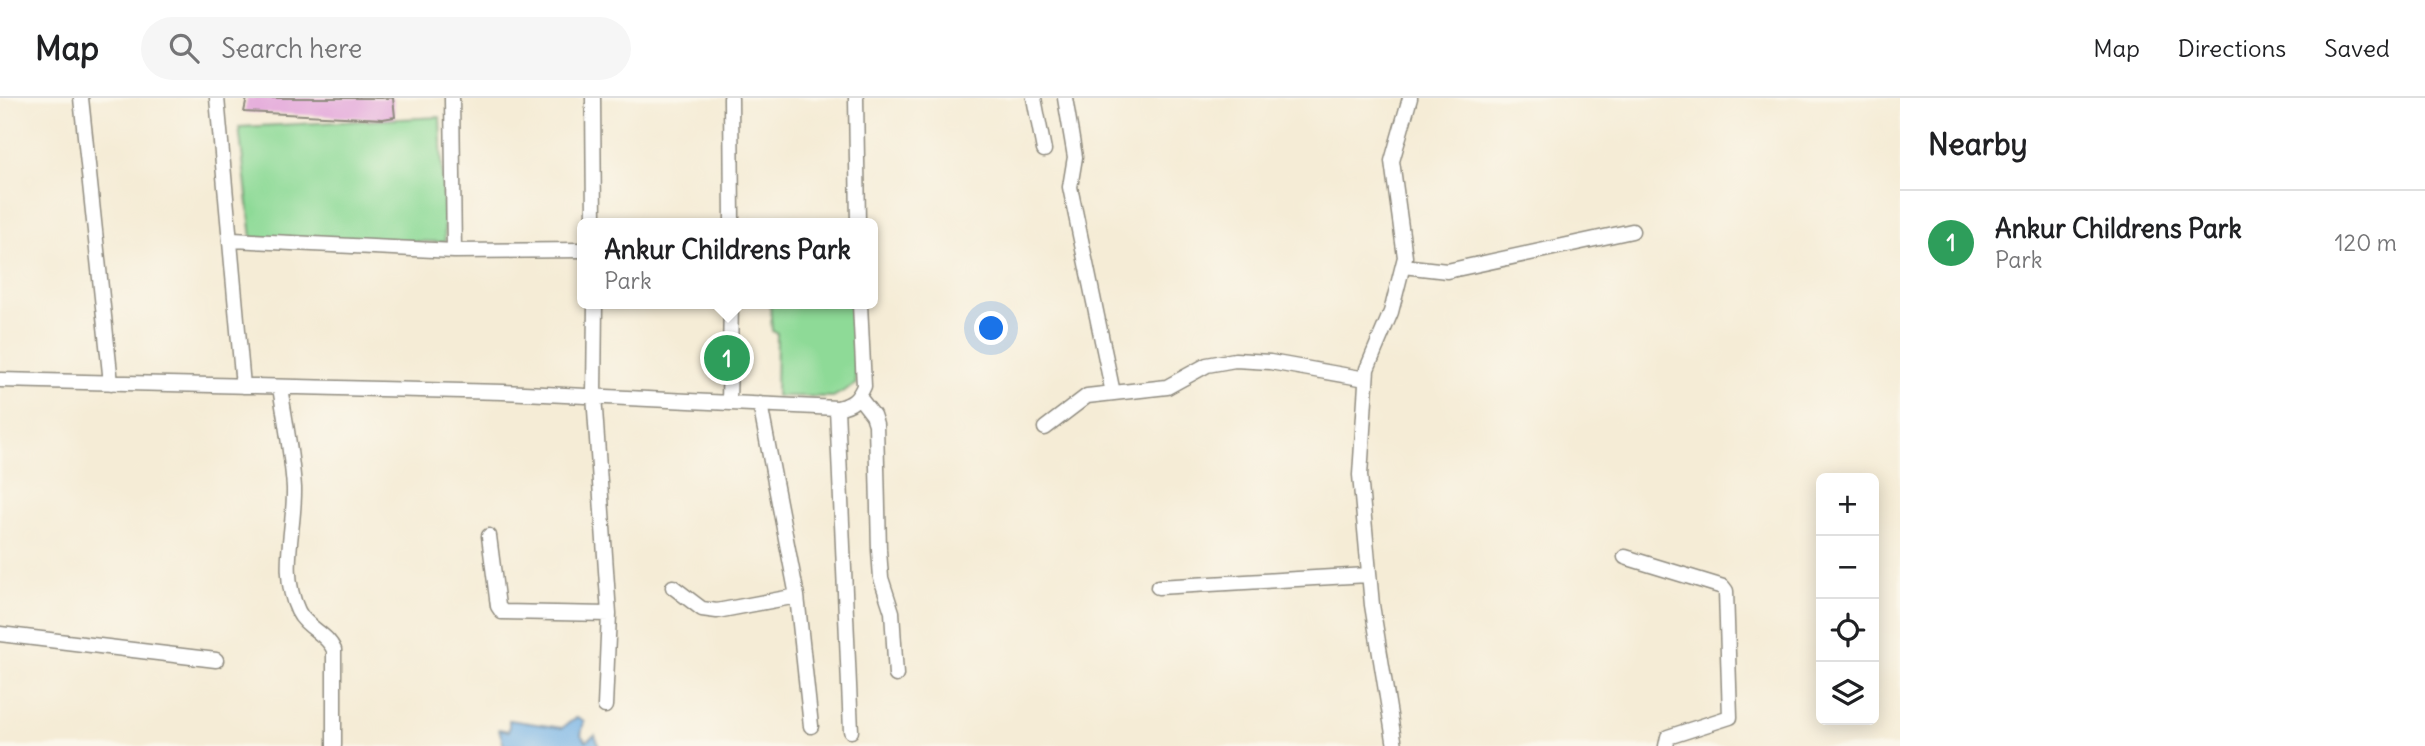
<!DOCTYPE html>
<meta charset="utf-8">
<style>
body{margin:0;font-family:Delius,sans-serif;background:#f6f6f6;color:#202124}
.controls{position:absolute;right:21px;bottom:21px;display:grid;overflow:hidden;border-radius:10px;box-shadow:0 4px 18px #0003}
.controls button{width:63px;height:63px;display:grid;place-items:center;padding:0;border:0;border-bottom:2px solid #e0e0e0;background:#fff;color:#202124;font:35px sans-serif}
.you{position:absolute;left:992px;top:231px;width:24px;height:24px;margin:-18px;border:5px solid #fff;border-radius:50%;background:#1a73e8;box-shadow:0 0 0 10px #1a73e833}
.badge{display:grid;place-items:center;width:46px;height:46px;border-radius:50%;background:#2563eb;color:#fff;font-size:23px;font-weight:700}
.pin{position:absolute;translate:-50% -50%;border:4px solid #fff;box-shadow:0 2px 7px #0006}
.popup{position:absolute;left:577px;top:120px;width:301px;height:91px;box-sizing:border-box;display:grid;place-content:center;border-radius:10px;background:#fff;filter:drop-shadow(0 2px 5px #0005);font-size:23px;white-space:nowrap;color:#757577}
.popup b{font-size:26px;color:#202124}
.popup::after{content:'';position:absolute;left:50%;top:100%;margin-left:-14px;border:14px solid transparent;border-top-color:#fff}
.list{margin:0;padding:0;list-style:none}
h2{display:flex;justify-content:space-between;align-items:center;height:91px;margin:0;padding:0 28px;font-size:30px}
h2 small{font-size:23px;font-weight:400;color:#757577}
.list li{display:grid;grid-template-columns:46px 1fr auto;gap:21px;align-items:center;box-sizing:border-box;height:105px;padding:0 28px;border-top:2px solid #e0e0e0}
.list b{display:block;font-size:26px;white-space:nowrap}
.list p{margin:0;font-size:23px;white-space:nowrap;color:#757577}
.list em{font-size:23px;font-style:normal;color:#757577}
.icon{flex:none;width:38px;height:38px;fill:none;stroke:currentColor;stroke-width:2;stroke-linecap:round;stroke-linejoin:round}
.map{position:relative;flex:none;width:1900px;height:648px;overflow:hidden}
header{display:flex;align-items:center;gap:42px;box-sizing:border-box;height:98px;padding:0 35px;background:#fff;border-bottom:2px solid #e0e0e0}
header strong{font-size:33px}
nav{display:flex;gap:38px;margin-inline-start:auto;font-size:24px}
.search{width:490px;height:63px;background:#f6f6f6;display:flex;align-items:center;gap:18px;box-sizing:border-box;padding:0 24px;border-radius:38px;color:#757577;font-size:26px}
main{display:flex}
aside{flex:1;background:#fff}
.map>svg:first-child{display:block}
.green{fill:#8eda97;stroke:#5c8261;stroke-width:2}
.water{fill:#72b0e4;stroke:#4e6e88;stroke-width:2}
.building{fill:#e2a3d9}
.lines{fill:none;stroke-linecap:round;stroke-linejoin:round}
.street-casing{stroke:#908c80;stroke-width:17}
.street{stroke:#fff;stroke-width:14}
</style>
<header>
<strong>Map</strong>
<div class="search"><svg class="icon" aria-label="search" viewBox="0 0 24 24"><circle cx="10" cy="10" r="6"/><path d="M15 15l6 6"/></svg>Search here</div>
<nav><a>Map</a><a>Directions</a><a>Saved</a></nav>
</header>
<main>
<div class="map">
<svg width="1900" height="648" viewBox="0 0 1900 648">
<rect width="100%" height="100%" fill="#fbf7ec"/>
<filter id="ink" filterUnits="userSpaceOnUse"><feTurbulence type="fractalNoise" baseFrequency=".0143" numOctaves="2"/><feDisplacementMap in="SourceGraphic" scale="14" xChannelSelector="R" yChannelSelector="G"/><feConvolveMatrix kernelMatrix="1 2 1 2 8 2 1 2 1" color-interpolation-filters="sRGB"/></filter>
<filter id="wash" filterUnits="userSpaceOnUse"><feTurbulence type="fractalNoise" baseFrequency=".00686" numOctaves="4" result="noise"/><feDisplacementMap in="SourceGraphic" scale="28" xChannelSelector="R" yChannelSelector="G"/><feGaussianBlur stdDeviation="1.57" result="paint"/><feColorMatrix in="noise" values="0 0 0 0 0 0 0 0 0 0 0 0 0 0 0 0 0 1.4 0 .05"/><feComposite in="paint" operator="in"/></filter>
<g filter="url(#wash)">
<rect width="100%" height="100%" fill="#f5ecd6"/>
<path class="green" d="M440,19l5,125 -193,-4 -13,-111z
M770,206h84l2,80 -23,13 -57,-1 1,-63 -5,-2z
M710,250l33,1 1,19 -33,2z"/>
<path class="water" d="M577,619l7,4 -3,14 5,6 9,-6 4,11h-95l-5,-17 10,2v-11l53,8z"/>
<g id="blocks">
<path class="building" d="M247,0h146l2,19 -12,2 -139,-7z"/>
</g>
</g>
<g filter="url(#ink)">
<use href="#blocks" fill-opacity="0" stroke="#908c80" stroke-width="2"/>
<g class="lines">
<g class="street-casing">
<path id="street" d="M81,0l30,285
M217,0l26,288
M452,0l2,153
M593,0l1,125
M731,0l1,125
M856,0l2,125
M1034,0l10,52
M1065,0l10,59 -5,30 43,206
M232,142l222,11 128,-1
M1403,168l44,5 185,-40
M595,206l-1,91 15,219 -4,92
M0,282l503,12 334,16c15,-3 21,-8 27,-22l-4,-82
M280,289c5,33 12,68 14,101 1,42 -15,83 4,123 8,17 29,22 36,39v96
M859,299l14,18 3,9 3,126 2,28 11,34 4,63
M729,304l2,-98
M760,306l37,192 14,130
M837,310l14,323
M1045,330l42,-32 80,-9 40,-22 28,-5 35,2 96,17
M489,438l9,70 4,6 107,2
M1625,459l98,30 3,4 4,126 -62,20 -2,9
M673,489l29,22 15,2 80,-15
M1158,489l210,-12
M0,536l216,26
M1395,648l-23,-141 -12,-130 7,-106 24,-57 14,-55 -13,-96 18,-63"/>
</g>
<use href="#street" class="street"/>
</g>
</g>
</svg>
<div class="controls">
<button>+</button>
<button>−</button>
<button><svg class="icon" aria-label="locate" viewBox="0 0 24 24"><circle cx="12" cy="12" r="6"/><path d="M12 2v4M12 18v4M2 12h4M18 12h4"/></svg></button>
<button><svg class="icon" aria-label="layers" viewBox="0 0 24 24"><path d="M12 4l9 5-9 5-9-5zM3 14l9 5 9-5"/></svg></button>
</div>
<div class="you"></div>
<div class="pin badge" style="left:727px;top:260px;background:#2e9e5b">1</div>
<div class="popup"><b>Ankur Childrens Park</b>Park</div>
</div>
<aside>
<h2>Nearby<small></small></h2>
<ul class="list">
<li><span class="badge" style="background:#2e9e5b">1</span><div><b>Ankur Childrens Park</b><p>Park</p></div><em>120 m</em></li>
</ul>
</aside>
</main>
